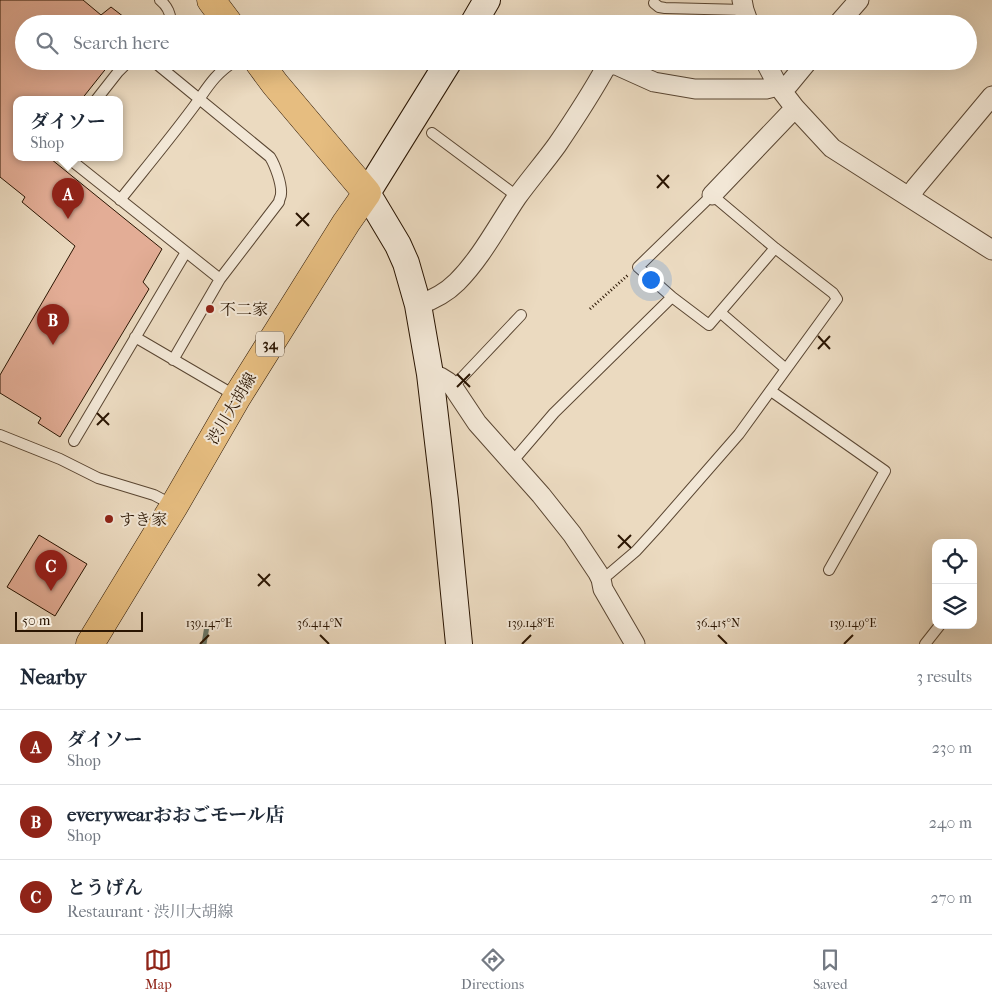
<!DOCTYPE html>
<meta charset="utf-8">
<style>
body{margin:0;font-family:"IM FELL French Canon","Noto Serif JP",serif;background:#f6f6f7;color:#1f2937}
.controls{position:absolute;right:15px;bottom:15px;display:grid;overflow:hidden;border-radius:10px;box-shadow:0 5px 20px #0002}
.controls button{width:45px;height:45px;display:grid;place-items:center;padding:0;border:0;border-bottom:1px solid #e0e1e3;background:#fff;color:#1f2937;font:25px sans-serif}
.scale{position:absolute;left:15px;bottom:12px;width:128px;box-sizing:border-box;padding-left:5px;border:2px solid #2a1502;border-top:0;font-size:14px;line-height:18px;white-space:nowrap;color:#2a1502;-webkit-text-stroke:4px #f2e7d6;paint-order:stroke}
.you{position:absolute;left:650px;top:279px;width:18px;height:18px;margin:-12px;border:4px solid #fff;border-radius:50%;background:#1a73e8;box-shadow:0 0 0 8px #1a73e833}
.badge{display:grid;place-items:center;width:32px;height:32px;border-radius:50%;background:#8f2418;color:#fff;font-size:16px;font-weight:700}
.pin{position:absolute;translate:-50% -41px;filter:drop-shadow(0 1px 2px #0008)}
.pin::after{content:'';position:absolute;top:26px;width:18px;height:15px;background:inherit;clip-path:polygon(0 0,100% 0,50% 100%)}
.popup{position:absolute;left:13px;top:96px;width:110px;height:65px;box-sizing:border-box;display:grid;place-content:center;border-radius:10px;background:#fff;filter:drop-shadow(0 1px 4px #0005);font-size:16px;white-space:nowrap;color:#747a83}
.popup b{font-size:19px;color:#1f2937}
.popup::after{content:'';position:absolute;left:50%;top:100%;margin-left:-10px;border:10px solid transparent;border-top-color:#fff}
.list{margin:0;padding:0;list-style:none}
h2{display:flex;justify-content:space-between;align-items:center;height:65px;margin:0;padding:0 20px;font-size:21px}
h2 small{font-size:16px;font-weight:400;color:#747a83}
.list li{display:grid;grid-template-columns:32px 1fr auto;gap:15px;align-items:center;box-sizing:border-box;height:75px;padding:0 20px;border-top:1px solid #e0e1e3}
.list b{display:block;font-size:19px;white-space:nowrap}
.list p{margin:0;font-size:16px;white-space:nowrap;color:#747a83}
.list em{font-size:16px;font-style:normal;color:#747a83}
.icon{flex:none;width:28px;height:28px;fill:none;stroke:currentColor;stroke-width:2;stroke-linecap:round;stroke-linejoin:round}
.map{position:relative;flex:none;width:992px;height:644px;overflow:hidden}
.search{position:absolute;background:#fff;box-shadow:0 5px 20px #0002;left:15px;right:15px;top:15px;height:55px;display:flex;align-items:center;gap:12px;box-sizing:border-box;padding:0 18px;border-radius:28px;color:#747a83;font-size:19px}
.sheet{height:290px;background:#fff}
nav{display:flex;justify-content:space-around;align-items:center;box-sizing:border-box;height:70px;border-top:1px solid #e0e1e3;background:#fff;font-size:14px;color:#747a83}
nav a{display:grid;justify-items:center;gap:2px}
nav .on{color:#8f2418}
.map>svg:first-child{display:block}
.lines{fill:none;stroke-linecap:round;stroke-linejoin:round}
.stream{stroke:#6c796a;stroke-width:5}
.building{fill:#e3ad96;stroke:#2a1502}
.lane-casing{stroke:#5a4632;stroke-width:12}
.street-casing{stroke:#5a4632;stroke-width:21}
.secondary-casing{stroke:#2a1502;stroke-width:28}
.primary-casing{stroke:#2a1502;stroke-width:29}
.path{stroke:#2a1502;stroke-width:3;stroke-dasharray:1 2.5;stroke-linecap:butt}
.lane{stroke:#f2e7d6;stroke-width:10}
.street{stroke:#f2e7d6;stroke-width:19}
.secondary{stroke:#f2e7d6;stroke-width:26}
.primary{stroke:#e6bd80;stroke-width:28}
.ticks{fill:none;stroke:#2a1502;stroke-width:2}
.poi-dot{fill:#8f2418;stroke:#f2e7d6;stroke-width:2}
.labels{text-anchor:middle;stroke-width:4;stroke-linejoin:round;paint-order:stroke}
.shield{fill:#f2e7d6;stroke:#665442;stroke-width:1}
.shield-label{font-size:15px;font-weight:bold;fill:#2a1502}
.poi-label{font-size:16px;fill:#2a1502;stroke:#f2e7d6;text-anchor:start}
.street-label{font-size:16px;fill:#2a1502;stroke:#f2e7d6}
.ticks-label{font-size:12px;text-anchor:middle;fill:#2a1502;stroke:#f2e7d6;stroke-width:4;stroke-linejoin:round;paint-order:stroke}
</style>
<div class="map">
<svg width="992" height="644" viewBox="0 0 992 644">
<rect width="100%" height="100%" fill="#ebdac0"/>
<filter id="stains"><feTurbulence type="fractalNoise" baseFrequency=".004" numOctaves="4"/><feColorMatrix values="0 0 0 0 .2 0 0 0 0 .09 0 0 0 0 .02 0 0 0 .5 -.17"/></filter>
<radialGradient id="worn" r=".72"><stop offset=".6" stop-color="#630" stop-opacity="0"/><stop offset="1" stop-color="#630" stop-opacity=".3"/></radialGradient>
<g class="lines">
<path class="stream" d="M204,644l3,-18"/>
</g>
<path class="building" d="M0,0h83l18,15 10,-8 22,17h-109v37h88l-31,39h-64v58h34v1l111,90 -19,33 6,7 -89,148 -22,-14 3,-5 -41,-25v-18l75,-129 -53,-44 3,-5 -25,-20z
M39,535l48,29 -32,52 -48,-29z"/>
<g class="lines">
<g class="lane-casing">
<path id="lane" d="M160,0c7,6 12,15 10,24
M654,3l5,4 6,1 79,2
M153,61l117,96c5,8 12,27 11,37 0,3 -2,5 -2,8l-59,77 -47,81
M96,100l22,-28 11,-11
M432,133l86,64
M70,158l2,3 148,118
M120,200c24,-30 49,-60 72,-91 15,-20 20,-33 43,-48
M721,313l65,56
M135,337l101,59
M453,387l68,-72
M771,391l114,80 -56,99
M0,435l60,24 38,19 56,17 19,10
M74,441l112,-189
M512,462l42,-49 118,-116
M601,579l8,-5 27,-23 21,-23 82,-94 98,-135 -4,-6 -58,-45 -63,-53 -74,72 34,30 37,28 66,-77
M925,644l15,-19"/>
</g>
<g class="street-casing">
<path id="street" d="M742,0l2,10 5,14
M838,24l21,-24
M765,61l13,25 17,22 37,40 160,102
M782,91l7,-7 19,-23
M712,195l83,-87
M909,197l7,-10 76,-91
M418,305c15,-5 28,-12 39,-23 24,-24 41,-57 60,-85 13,-18 27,-34 40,-52 17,-25 34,-51 49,-78l8,-3 40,18 41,7h71l12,-3
M430,374l10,3 8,5 5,5 24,36 64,72 31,39 26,39 3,6 2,10 32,55"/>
</g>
<g class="secondary-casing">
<path id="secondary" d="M473,24l14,-24
M449,61l-82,132 31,52 8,18 12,42 12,69 15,127 14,143"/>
</g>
<g class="primary-casing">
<path id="primary" d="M211,0l18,24
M90,644l84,-138 63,-109 109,-174 21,-30 -92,-109 -17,-23"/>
</g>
<path class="path" d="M590,309l38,-34"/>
<use href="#lane" class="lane"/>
<use href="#street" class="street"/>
<use href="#secondary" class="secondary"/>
<use href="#primary" class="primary"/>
</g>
<path class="ticks" d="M657,175l12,13M657,188l12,-13M296,213l13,13M296,226l13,-13M818,336l12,13M818,349l12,-13M457,374l13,13M457,387l13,-13M97,413l12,12M97,425l12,-12M618,535l13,13M618,548l13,-13M258,574l12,12M258,586l12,-12M320,635l9,9M718,635l9,9M200,644l9,-9M522,644l9,-9M844,644l9,-9"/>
<g class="poi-dot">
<circle cx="210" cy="309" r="5"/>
<circle cx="109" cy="519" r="5"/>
</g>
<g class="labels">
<rect class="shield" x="256" y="331.5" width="28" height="25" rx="4"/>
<g class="shield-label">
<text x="270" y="349">34</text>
</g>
<g class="poi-label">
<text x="220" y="315">不二家</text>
<text x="119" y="525">すき家</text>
</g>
<g class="street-label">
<text transform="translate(231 408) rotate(-59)" y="6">渋川大胡線</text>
</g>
</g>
<g class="ticks-label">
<text x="209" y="627">139.147°E</text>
<text x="320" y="627">36.414°N</text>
<text x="531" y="627">139.148°E</text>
<text x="718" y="627">36.415°N</text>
<text x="853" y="627">139.149°E</text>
</g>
<rect width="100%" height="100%" filter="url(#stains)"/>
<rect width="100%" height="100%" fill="url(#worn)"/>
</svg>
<div class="controls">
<button><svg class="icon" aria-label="locate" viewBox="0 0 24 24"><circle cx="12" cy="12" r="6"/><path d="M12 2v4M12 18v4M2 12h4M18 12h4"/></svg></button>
<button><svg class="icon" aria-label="layers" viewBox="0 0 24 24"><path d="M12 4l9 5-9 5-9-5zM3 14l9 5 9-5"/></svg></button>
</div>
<div class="scale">50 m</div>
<div class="you"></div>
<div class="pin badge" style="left:68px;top:219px">A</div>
<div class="popup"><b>ダイソー</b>Shop</div>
<div class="pin badge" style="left:53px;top:345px">B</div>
<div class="pin badge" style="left:51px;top:591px">C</div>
<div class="search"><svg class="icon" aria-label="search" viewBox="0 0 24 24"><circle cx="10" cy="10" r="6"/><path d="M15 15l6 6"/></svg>Search here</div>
</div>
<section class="sheet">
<h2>Nearby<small>3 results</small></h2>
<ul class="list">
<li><span class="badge">A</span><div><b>ダイソー</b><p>Shop</p></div><em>230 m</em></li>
<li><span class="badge">B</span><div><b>everywearおおごモール店</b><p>Shop</p></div><em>240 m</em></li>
<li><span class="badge">C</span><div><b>とうげん</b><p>Restaurant · 渋川大胡線</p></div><em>270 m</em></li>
</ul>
</section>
<nav>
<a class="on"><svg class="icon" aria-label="map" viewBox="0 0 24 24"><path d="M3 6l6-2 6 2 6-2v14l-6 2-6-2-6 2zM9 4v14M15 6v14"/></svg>Map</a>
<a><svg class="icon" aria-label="directions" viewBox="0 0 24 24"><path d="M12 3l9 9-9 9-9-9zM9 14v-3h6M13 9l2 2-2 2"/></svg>Directions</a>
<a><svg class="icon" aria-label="saved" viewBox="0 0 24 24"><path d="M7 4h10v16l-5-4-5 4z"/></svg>Saved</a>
</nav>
